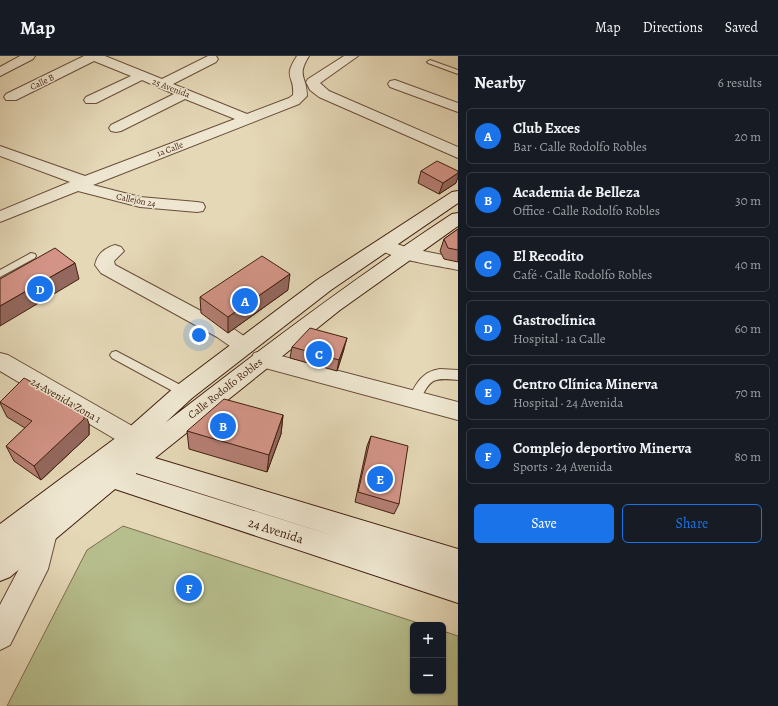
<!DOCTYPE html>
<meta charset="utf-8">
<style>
body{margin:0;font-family:Alegreya,serif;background:#20242c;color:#f1f3f6}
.controls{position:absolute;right:12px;bottom:12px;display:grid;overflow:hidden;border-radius:6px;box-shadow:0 1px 3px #0004}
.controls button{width:36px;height:36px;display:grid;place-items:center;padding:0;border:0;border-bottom:1px solid #363941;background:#171b24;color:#f1f3f6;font:20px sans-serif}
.you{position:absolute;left:199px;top:279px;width:14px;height:14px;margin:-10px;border:3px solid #fff;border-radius:50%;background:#1a73e8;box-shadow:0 0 0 6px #1a73e833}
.badge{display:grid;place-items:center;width:26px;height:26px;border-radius:50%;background:#1a73e8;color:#fff;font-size:13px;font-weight:700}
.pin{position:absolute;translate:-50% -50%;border:2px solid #fff;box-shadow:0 1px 4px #0006}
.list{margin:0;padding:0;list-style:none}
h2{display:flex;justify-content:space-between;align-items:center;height:52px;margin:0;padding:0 16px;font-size:17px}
h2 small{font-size:13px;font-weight:400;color:#9ea1a6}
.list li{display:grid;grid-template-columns:26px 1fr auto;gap:12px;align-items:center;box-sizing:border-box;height:56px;margin:0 8px 8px;padding:0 8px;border:1px solid #363941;border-radius:6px}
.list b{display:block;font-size:15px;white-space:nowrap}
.list p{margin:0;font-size:13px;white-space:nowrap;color:#9ea1a6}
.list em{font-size:13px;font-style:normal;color:#9ea1a6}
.actions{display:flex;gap:8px;padding:12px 16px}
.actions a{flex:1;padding:9px 0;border:1px solid #1a73e8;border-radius:6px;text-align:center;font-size:14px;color:#1a73e8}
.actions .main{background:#1a73e8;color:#fff}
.map{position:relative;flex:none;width:458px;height:650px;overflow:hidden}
header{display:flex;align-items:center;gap:24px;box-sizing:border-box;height:56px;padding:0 20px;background:#171b24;border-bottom:1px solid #363941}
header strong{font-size:19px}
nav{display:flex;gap:22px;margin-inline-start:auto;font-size:14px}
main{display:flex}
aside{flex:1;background:#171b24}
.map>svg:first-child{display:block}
.green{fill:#b7be8d;stroke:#7c6e4e}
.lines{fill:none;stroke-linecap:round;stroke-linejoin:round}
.lane-casing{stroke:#6a4d39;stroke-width:2}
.street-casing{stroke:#6a4d39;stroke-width:2}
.secondary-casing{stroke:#411f0f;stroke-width:2}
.lane{fill:#eee6d0;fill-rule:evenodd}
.street{fill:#eee6d0;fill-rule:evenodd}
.secondary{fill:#eee6d0;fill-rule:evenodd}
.wall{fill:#b57f74;stroke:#411f0f}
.shaded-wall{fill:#94685e;stroke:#411f0f}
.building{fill:#d39487;stroke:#411f0f}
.labels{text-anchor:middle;stroke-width:3;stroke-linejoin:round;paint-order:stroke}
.far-street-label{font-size:9px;fill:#411f0f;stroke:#eee6d0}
.street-label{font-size:11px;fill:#411f0f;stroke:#eee6d0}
.near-street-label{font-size:13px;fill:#411f0f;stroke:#eee6d0}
</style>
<header>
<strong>Map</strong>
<nav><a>Map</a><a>Directions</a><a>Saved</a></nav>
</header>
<main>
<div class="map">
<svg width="458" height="650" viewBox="0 0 458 650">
<rect width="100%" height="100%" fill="#e5d8b7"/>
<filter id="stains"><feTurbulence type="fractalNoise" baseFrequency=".005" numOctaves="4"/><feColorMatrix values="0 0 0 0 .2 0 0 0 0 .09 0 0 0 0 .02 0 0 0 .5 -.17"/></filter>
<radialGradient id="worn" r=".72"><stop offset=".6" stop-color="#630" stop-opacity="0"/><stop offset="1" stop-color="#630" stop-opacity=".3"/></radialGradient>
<path class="green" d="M123,470l301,99h-11v66h30v-60l15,5v70h-451l80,-156z"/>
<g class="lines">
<g class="lane-casing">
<path id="lane" d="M430,4l28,10v4l-30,-11 -1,-1z
M31,197l4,1 1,2 -1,2 -35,19v-7z
M116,295l72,38 2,3 -2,3 -4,2 -4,-2 -68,-37 -2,-3 2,-3z
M440,313l18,1v10c-28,-3 -27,0 -40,23l-4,2 -4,-2 -2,-3c8,-16 13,-28 32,-31z"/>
</g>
<g class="street-casing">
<path id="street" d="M20,0h15l-2,3 -33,17v-9z
M84,0h21l57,23 46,-23h8l2,3 -2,3 -43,22 74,30 42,-16 4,-3c2,-20 -11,-16 4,-39h12c-13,21 -2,20 -2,40l-8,8 -206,81 47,12 57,5 6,1 2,4 -2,4 -6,1 -57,-5 -62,-16 -78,31v-11l70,-29 -70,-26v-10l85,30 150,-57 -50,-20 -64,32 -5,1 -5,-1 -2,-3 2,-3 63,-31 -32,-14 -46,23h-10l-2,-3 2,-3 45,-21 -37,-15 -78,39h-10l-2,-3 2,-3z
M344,0h14l-38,27 9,8 129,56v11l-139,-61 -9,-7 -4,-8 2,-3z
M395,24l63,23v9l-68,-25 -2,-3 2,-3z
M384,183l24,9 50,10v12c-17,-4 -74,-11 -83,-25l3,-4z
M115,189l6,2 3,4 -10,10 1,4 116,62 20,14 3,5 -3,5 -7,3 -7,-3 -20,-14 -116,-64 -6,-8c2,-11 10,-17 20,-20z
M262,295l196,51v18l-204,-55 -3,-6 3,-6z
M0,297l8,2 133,76 4,7 -4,7 -8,3 -8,-3 -125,-74z
M44,465l9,3 4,9 -9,36 -38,76 -10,5v-45l21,-40 14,-41z"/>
</g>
<g class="secondary-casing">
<path id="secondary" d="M458,135v12l-127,87 -139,108 -27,25c94,-73 188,-144 287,-209l6,-1v13l-118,84 -185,148 303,91v54l-343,-114 -105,88 -10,4v-57l125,-93 51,-45 141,-106 135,-88zM136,417l205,65 -205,-64z"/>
</g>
<use href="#lane" class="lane"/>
<use href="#street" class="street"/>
<use href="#secondary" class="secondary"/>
</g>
<path class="wall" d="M421,115l35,12 -17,11 -21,-11z
M458,173v33l-14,-3 -4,-8 4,-12z
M288,234l-60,43 -27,-20 -1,-16z
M292,291l52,2 -7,22 -47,-13z
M0,346l89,22v11l-48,45 -27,-19 -8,-15 19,-18 -18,-11 -7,-14z
M283,359l-2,19 -14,38 -78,-23 -2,-18z
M371,380l28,68 -5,10 -39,-12 12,-56z"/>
<path class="shaded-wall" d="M458,117v4l-2,6 -17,11 4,-11z
M75,207l4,16 -79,47v-20z
M290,218l-2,16 -60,43v-16z
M347,282l-3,11 -7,22 2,-11z
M84,353l5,15v11l-48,45 -7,-14z
M283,359l-2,19 -14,38 2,-17z"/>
<path class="building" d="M437,105l21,10v2l-15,10 -22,-12z
M458,173v21l-10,-2 -4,-9z
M55,192l20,15 -75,43v-27z
M262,200l28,18 -62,43 -28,-20z
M310,272l37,10 -8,22 -47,-13z
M24,322l60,31v10l-50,47 -28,-20 26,-25 -32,-19z
M224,343l59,16 -14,40 -82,-24z
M371,380l37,10 -9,58 -41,-12z"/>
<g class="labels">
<g class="far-street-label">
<text transform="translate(42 26) rotate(-26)" y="3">Calle B</text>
<text transform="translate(171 32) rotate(21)" y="3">25 Avenida</text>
<text transform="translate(170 93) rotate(-21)" y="3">1a Calle</text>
<text transform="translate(136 144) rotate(11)" y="3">Callejón 24</text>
</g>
<g class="street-label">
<text transform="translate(225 332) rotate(-38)" y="4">Calle Rodolfo Robles</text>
<text transform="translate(66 344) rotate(30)" y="4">24 Avenida Zona 1</text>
</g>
<g class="near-street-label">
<text transform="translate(276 474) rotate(18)" y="5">24 Avenida</text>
</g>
</g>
<rect width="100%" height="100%" filter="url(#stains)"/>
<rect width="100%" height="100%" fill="url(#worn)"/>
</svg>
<div class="controls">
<button>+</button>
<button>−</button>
</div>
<div class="you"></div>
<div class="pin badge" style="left:245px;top:245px">A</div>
<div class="pin badge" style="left:223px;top:370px">B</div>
<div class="pin badge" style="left:319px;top:298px">C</div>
<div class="pin badge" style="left:40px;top:233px">D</div>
<div class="pin badge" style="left:380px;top:423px">E</div>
<div class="pin badge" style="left:189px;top:532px">F</div>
</div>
<aside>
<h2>Nearby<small>6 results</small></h2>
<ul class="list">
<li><span class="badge">A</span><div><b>Club Exces</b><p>Bar · Calle Rodolfo Robles</p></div><em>20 m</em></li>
<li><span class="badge">B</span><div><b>Academia de Belleza</b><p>Office · Calle Rodolfo Robles</p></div><em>30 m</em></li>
<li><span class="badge">C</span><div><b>El Recodito</b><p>Café · Calle Rodolfo Robles</p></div><em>40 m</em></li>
<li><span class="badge">D</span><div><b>Gastroclínica</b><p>Hospital · 1a Calle</p></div><em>60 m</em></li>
<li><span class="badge">E</span><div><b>Centro Clínica Minerva</b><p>Hospital · 24 Avenida</p></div><em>70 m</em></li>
<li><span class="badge">F</span><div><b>Complejo deportivo Minerva</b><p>Sports · 24 Avenida</p></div><em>80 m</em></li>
</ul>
<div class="actions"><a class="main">Save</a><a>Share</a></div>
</aside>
</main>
